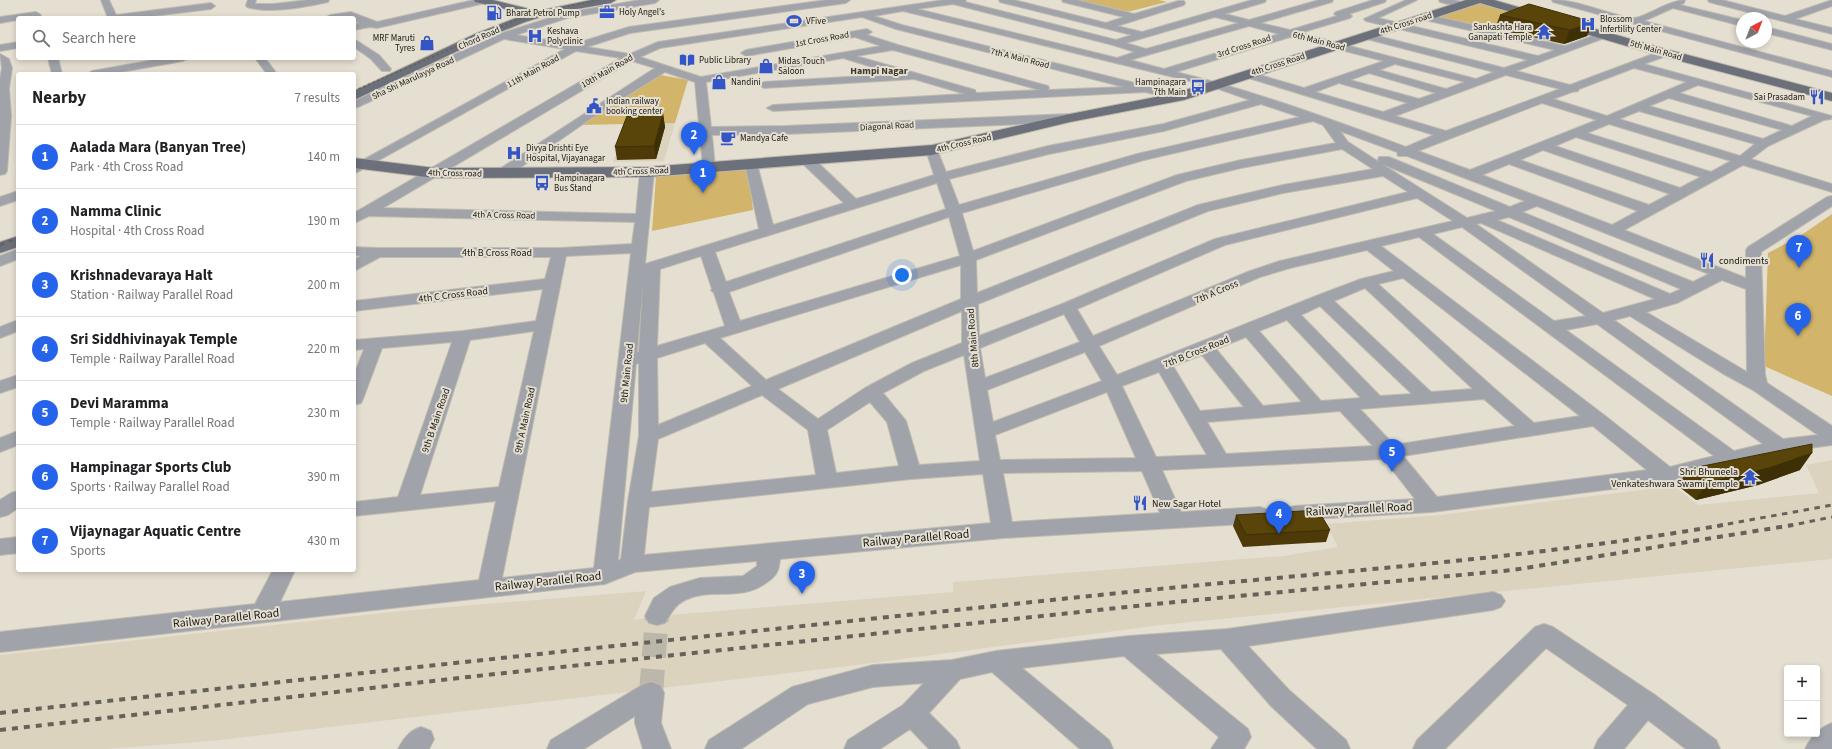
<!DOCTYPE html>
<meta charset="utf-8">
<style>
body{margin:0;font-family:"Source Sans 3",sans-serif;background:#f6f6f6;color:#202124}
.controls{position:absolute;right:12px;bottom:12px;display:grid;overflow:hidden;border-radius:4px;box-shadow:0 2px 6px #0003}
.controls button{width:36px;height:36px;display:grid;place-items:center;padding:0;border:0;border-bottom:1px solid #e0e0e0;background:#fff;color:#202124;font:20px sans-serif}
.compass{position:absolute;left:1736px;top:12px;width:36px;height:36px;border-radius:50%;background:#fff;box-shadow:0 2px 6px #0003;rotate:42deg}
.you{position:absolute;left:902px;top:275px;width:14px;height:14px;margin:-10px;border:3px solid #fff;border-radius:50%;background:#1a73e8;box-shadow:0 0 0 6px #1a73e833}
.badge{display:grid;place-items:center;width:26px;height:26px;border-radius:50%;background:#2563eb;color:#fff;font-size:13px;font-weight:700}
.pin{position:absolute;translate:-50% -33px;filter:drop-shadow(0 1px 2px #0008)}
.pin::after{content:'';position:absolute;top:21px;width:14px;height:12px;background:inherit;clip-path:polygon(0 0,100% 0,50% 100%)}
.list{margin:0;padding:0;list-style:none}
h2{display:flex;justify-content:space-between;align-items:center;height:52px;margin:0;padding:0 16px;font-size:17px}
h2 small{font-size:13px;font-weight:400;color:#757577}
.list li{display:grid;grid-template-columns:26px 1fr auto;gap:12px;align-items:center;box-sizing:border-box;height:64px;padding:0 16px;border-top:1px solid #e0e0e0}
.list b{display:block;font-size:15px;white-space:nowrap}
.list p{margin:0;font-size:13px;white-space:nowrap;color:#757577}
.list em{font-size:13px;font-style:normal;color:#757577}
.icon{flex:none;width:22px;height:22px;fill:none;stroke:currentColor;stroke-width:2;stroke-linecap:round;stroke-linejoin:round}
.map{position:relative;flex:none;width:1832px;height:749px;overflow:hidden}
.search{position:absolute;background:#fff;box-shadow:0 2px 6px #0003;left:16px;top:16px;width:340px;height:44px;display:flex;align-items:center;gap:10px;box-sizing:border-box;padding:0 14px;border-radius:4px;color:#757577;font-size:15px}
.panel{position:absolute;background:#fff;box-shadow:0 2px 6px #0003;left:16px;top:72px;width:340px;height:500px;border-radius:4px}
.map>svg:first-child{display:block}
.built{fill:#dcd3be}
.green{fill:#d2b46a}
.lines{fill:none;stroke-linecap:round;stroke-linejoin:round}
.minor-tunnel{stroke:#bcb7ab;stroke-width:24;stroke-dasharray:24 12;stroke-linecap:butt}
.minor-casing{stroke:#c0bbaf;stroke-width:2}
.major-casing{stroke:#c0bbaf;stroke-width:2}
.minor{fill:#a0a3a9;fill-rule:evenodd}
.major{fill:#6c707a;fill-rule:evenodd}
.rail-far4{stroke:#66625a;stroke-width:1.5;stroke-dasharray:2.5 2.5;stroke-linecap:butt}
.rail-far3{stroke:#66625a;stroke-width:2;stroke-dasharray:3.5 3.5;stroke-linecap:butt}
.rail-far2{stroke:#66625a;stroke-width:2.5;stroke-dasharray:4.5 4.5;stroke-linecap:butt}
.rail-far1{stroke:#66625a;stroke-width:3;stroke-dasharray:5.5 5.5;stroke-linecap:butt}
.rail{stroke:#66625a;stroke-width:4;stroke-dasharray:6 6;stroke-linecap:butt}
.wall{fill:#4d3a08}
.shaded-wall{fill:#3e3006}
.building{fill:#594409;stroke:#3e3006}
.labels{text-anchor:middle;stroke-width:4;stroke-linejoin:round;paint-order:stroke}
.far-poi-label{font-size:9px;fill:#1a1813;stroke:#e5dfd1;text-anchor:start}
.far-street-label{font-size:9px;fill:#1a1813;stroke:#e5dfd1}
.far-quarter-label{font-size:10px;font-weight:bold;fill:#3e392e;stroke:#e5dfd1}
.street-label{font-size:10px;fill:#1a1813;stroke:#e5dfd1}
.poi-label{font-size:10px;fill:#1a1813;stroke:#e5dfd1;text-anchor:start}
.near-street-label{font-size:12px;fill:#1a1813;stroke:#e5dfd1}
</style>
<div class="map">
<svg width="1832" height="749" viewBox="0 0 1832 749">
<rect width="100%" height="100%" fill="#e5dfd1"/>
<path class="built" d="M675,123l-11,38 -51,1 15,-38z
M1832,460v99l-671,66 -304,40 -646,76 -105,8h-106v-94l401,-44 245,-20 -12,29 23,-4 296,-24v-10l330,-26 55,-9 -12,-23 114,-9 234,-29 24,19 121,-12 -13,-28z"/>
<path class="green" d="M1076,0h83l8,2 -40,10z
M1484,2l46,14 -37,13 -55,-12z
M655,74l33,6 -13,43 -97,2z
M749,169l4,41 -101,21 4,-55z
M1832,214v182l-68,-30 4,-113 32,-17z"/>
<g class="lines">
<path class="minor-tunnel" d="M651,693l6,-77"/>
<g class="minor-casing">
<path id="minor" d="M101,0h8l7,15 95,-12 4,3 -4,3 -75,9h-28z
M248,0h8l-1,4h19l34,-4h21l-1,2c-22,5 -59,12 -81,5l-1,-2z
M474,0l11,1 -4,3 -104,24 -7,-1 -16,3v-6l6,-1 -6,-3v-2h-29l5,-3 21,-3 26,10z
M640,0h19l-4,3 -88,15 -51,17 58,9 55,-17 198,-27h23l-4,3 -216,30 -43,14 43,7 28,-12 286,-42h22l-1,2 151,38 16,-5 -132,-33 -1,-2h15l92,23 18,-6 -61,-15 -1,-2h15l57,14 44,-13h6l1,2 -1,2 -67,21 25,6 110,-32h14l-1,2 -40,12 24,6 70,-20h14l-1,2 -72,21 30,7 47,-14 -3,-2 2,-2 37,-12h13l-1,2 -36,12 3,2 -2,2 -50,15 176,46 18,-7 -131,-34 -2,-2 5,-3 138,35 24,-8 -162,-39 -2,-2 42,-19h11l-39,18 160,38 17,-6 -130,-30 -5,-3 5,-3 140,32 36,-13h6l2,2 -2,2 -91,34 54,14 91,-34h8l1,2 -1,2 -25,9 188,52 -1,3 -7,1 -56,26 -17,13 81,25v8l-89,-27 -119,65 122,48v-28l2,-3 79,-50 5,-1v10l-71,46 4,122 2,9 65,43v19l-53,7 -113,30 -234,30 -137,8 -8,-2 -3,-5 3,-5 8,-2 120,-7 -31,-40 -222,11 19,42 79,-5 8,3 3,5 -3,5 -8,3 -257,15 -223,21c-1,13 -4,17 -14,24 -26,19 -55,4 -81,17 -10,5 -14,13 -20,23l-8,2 -8,-2 -4,-7 9,-18 16,-11 30,-9 43,-2 14,-10v-5l-122,11 -30,12 -605,68v-20l255,-28 18,-34h22l-15,32 199,-22 17,-79 -142,15v-14l44,-5 54,-155 -70,6 -19,51 -2,4 -7,2v-30l10,-26 -10,1v-10l109,-9 73,-10 7,-32 -189,22v-10l191,-22 6,-22h-171l-26,14v-11l7,-4 -7,-1v-8l23,1h183l72,-4 3,-22 -266,-6 -15,7v-10l267,-155 -45,-7 -222,123v-9l211,-116 -61,-10 -146,68 -4,1v-7l145,-67 66,-21zM953,4l160,41 22,7 -18,6 -200,-49zM903,11l307,75 40,14 -87,24 -115,22 -102,26 -10,-25h-8l-2,3 8,25 -78,24 -44,-42h-10l-1,3 1,3 42,40 -71,22 -16,-61 -1,-3h-10l-1,3 14,65 -114,35 9,-92 -2,-3h-10l-2,3 -4,42 -253,-6 249,-147 23,7 -157,102 -2,3 2,3h10l88,-61 69,-43 30,10 8,85 1,3h10l1,-3 -3,-32 73,-1 285,-12 6,-4 -6,-4 -285,12 -74,1 -5,-45 137,-24 52,16 -131,8 -5,3 5,3 150,-9 51,15 -192,11 -6,3 6,3 372,-19 34,8 6,-3 -2,-2 -281,-70 -28,-9zM862,17l34,12 228,58 -76,3 1,-2 -1,-2 -150,-41 -31,-10 5,-3 -5,-3 -121,21 -5,3 5,3 109,-19 26,9 -180,31 -61,-20 20,-9zM1215,17l24,6 -93,26 -20,-6zM1249,26l30,8 -115,35 -34,-9zM1290,37l94,24 -80,27 -58,-17 -5,3 1,2 192,59 -28,12c-76,-28 -151,-56 -230,-75zM893,50l147,40 -64,3 -1,-3 -119,-34zM1395,64l70,18 -19,7 -67,-19zM1634,68l53,14 -80,34 -54,-17 19,-7 6,-1 1,-2zM1369,73l67,20 -17,6 -69,-19zM1506,75l54,14 -114,42 -51,-15zM1339,83l69,20 -25,9 -68,-20zM1698,85l114,31 -20,10 -113,-33zM1669,98l113,32 -19,9 -114,-33zM1542,103l55,17 -127,50 -52,-19zM1261,104l39,13 -163,37 -178,51 -10,-26 100,-25 115,-23zM1639,111l116,33 -15,12 -121,-37zM1313,121l10,4 13,18 -95,17 -64,15 -204,76 -11,-38 182,-53zM1609,124l122,37 -20,11 -124,-39zM1340,131l57,21 1,4h9l118,45 -15,6 -121,-50h-10l-1,3 1,2 -31,-20zM1576,137l125,40 -21,11 -125,-42zM1342,149l31,20 -90,16 -85,20 -221,88 -1,-33 210,-79 55,-13zM1543,150l127,44 -21,11 -129,-45zM1382,164l114,47 -29,7zM1509,164l129,47 -26,14 -130,-50zM1383,176l25,16 -193,47 -153,65 -83,32 -1,-32 230,-93 75,-18zM937,183l9,26 -220,73 -11,-30zM1417,198l36,23 -173,40 -30,10 -157,65 -16,-27 148,-64zM1537,206l172,68 -16,8 -171,-70zM949,217l11,39 -220,65 -11,-29zM1509,217l172,72 -11,5 -173,-74zM1481,223l174,76 -52,14 -127,-89zM1462,227l124,89 -32,5 -121,-87zM1419,237l295,219 -44,11 -66,-52 -223,-169zM1367,250l27,21 -33,8 -45,17 -199,79 -18,-29 161,-69 30,-9zM631,253l-37,315 -92,10 64,-322zM701,256l11,33 -1,1 3,3 11,33 -68,20 3,-77zM961,265v34l-195,81 -46,-42zM1403,278l177,138 -46,7 -39,-34 -117,-105zM1722,280l24,9 1,83 -101,-60 31,-9zM643,282l-4,70h-2zM1365,288l108,101 -42,3 -97,-91zM1320,306l92,88 -32,2 -79,-81zM962,311v32l-50,20 -47,25 -47,31 -40,-30zM1064,314l16,28 -95,36 -5,-30zM1630,316l92,57 31,17 65,45 -35,4 -169,-119zM1287,320l74,78 -40,3 -62,-70zM1597,324l166,120 -29,7 -168,-121zM534,331l-35,156 -79,8 50,-155zM1246,337l56,65 -39,4 -47,-57zM705,343l47,43 -94,39 -1,-67zM1085,352l17,29 -109,41 -6,-32zM964,355l16,106 -61,4 -13,-44 -23,-28 41,-22zM1202,355l42,52 -44,4 -27,-45zM639,363v73l-11,65 -7,58 -3,2 18,-197zM1159,372l48,83 -51,2 -34,-71zM1107,392l29,66 -136,2 -5,-25zM762,395l46,35 8,45 -165,17 7,-53zM1484,399l31,27 -121,19 -34,-36zM870,402l17,20 12,44 -63,7 -9,-43zM1340,411l33,35 -147,8 -19,-32zM1593,426l54,44 -210,27 -34,-41zM1142,471l18,42 -148,9 -9,-49zM983,474l8,49 -347,32 5,-48 262,-28z
M1439,0h15l12,3 1,2 -4,3 -23,-6z
M1552,0c28,0 53,14 81,18 10,1 35,-18 52,-18l-1,3 -4,2 62,15v6l-69,-18 -29,13 188,50v6l-279,-75z
M1708,0h14l63,16 47,-16v6l-37,13 37,9v6l-123,-32z
M36,12l5,3 -2,2 -21,1v2l-18,3v-6z
M1766,27l66,17v6l-66,-17z
M354,39l25,16 12,14 -1,2h-8l-11,-12 -17,-12z
M18,42v6l-18,3v-6z
M0,54l9,5 3,9 -3,20 2,28 -4,55 -2,3 -5,1v-96l2,-11z
M48,58h10l4,16h-10z
M165,58h23l-5,3 -73,13h-23l5,-3z
M255,58h10l12,16h-10z
M18,191v9l-18,6v-9z
M18,249v10l-18,7v-10z
M18,320v11l-18,7v-11z
M18,375v12l-18,6v-12z
M18,431v14l-18,7v-14z
M18,491v17l-10,7 -8,2v-17l11,-7z
M18,537v16l-18,2v-16z
M1493,592l8,3 4,6 -4,6 -8,3 -245,36 41,44 57,50 4,9h-33l-46,-43 -50,-57 -65,5 92,75 3,8 -7,12h-33l8,-12 -95,-81 -102,12 87,72 4,9h-33l-88,-77 -32,7 -31,34 27,27 4,9h-31l-19,-20 -30,20h-36l4,-9 55,-35 21,-22 -51,4 -65,17 -67,45h-36l4,-9 83,-53 81,-22 79,-5 44,-9 133,-15 98,-7z
M1544,624l9,3 102,68 61,45 4,9h-34l-38,-29 -24,29h-30l4,-9 30,-35 -82,-57 -101,101h-32l4,-9 118,-113z
M651,682l9,3 4,8 -3,30 10,26h-28l-8,-26v-7l-51,33h-37l4,-9 91,-55z
M1832,723v26h-27c6,-12 14,-21 27,-26z
M421,727l10,4 3,8 -5,10h-31c6,-11 11,-18 23,-22z"/>
</g>
<g class="major-casing">
<path id="major" d="M474,0h19l45,11 53,-11h25l-5,3 -57,10 -29,9 -42,17 -129,61v-9l121,-57 51,-20 -51,-12z
M1466,0h28l175,50 163,43v8l-171,-45 -181,-53 -296,97 -114,22 -138,33 -285,22 -212,1 -81,-10v-10l81,10 212,-1 285,-22 138,-31 106,-21z
M18,236v11l-18,6v-11z"/>
</g>
<use href="#minor" class="minor"/>
<use href="#major" class="major"/>
<path class="rail-far4" d="M354,91l165,-72 23,-7 56,-12"/>
<path class="rail-far3" d="M354,91l1,-1"/>
<path class="rail-far2" d="M0,245l18,-7"/>
<path class="rail-far1" d="M1717,526l115,-21
M1788,526l44,-9"/>
<path class="rail" d="M0,713c366,-41 733,-80 1100,-118 208,-22 417,-34 623,-70
M0,730l477,-54 678,-72 358,-34 280,-45"/>
</g>
<path class="wall" d="M1500,15l93,7 -6,14 -23,8 -69,-15z
M663,114l2,13 -9,32 -39,1 -2,-13z
M1688,469l112,1 -42,15 -62,15 -18,-14z
M1236,515l94,15 -4,12 -83,5 -10,-21z"/>
<path class="shaded-wall" d="M1593,22l-6,14 -23,8 6,-14z
M663,114l2,13 -9,32 -2,-13z
M1812,453l-12,17 -42,15 -62,15 10,-17z"/>
<path class="building" d="M1529,4l64,18 -23,8 -70,-15z
M663,114l-9,32 -39,1 12,-31z
M1812,444v9l-43,15 -63,15 -18,-14z
M1318,510l12,20 -84,5 -10,-20z"/>
<defs>
<g id="office-bare" transform="scale(1.2)"><path d="M-6-3h4V-5.5h4V-3h4V5H-6ZM-1-4.5V-3h2v-1.5ZM-6 0V1H6V0Z" fill="#3355c6" stroke="#e5dfd1" stroke-width="2.5" paint-order="stroke"/></g>
<g id="fuel-bare" transform="scale(1.2)"><path d="M-5.5-6h7V0h2V4h1.3V-2.5L3-4.5l.8-.8L6-3V5H2.5V1h-1V6h-7ZM-4.2-4.7v3.2H.2V-4.7Z" fill="#3355c6" stroke="#e5dfd1" stroke-width="2.5" paint-order="stroke"/></g>
<g id="stadium-bare" transform="scale(1.2)"><path d="M0-5a6.5 5 0 1 0 0 10a6.5 5 0 1 0 0-10ZM-3.5-1.8h7v3.6h-7Z" fill="#3355c6" stroke="#e5dfd1" stroke-width="2.5" paint-order="stroke"/></g>
<g id="hospital-bare" transform="scale(1.2)"><path d="M-5-5h3v3.5h4V-5h3V5h-3V1.5h-4V5h-3Z" fill="#3355c6" stroke="#e5dfd1" stroke-width="2.5" paint-order="stroke"/></g>
<g id="temple-bare" transform="scale(1.2)"><path d="M0-6L5-2H3V0L6.5 2.5H4V6H1.5V3h-3V6H-4V2.5H-6.5L-3 0V-2H-5Z" fill="#3355c6" stroke="#e5dfd1" stroke-width="2.5" paint-order="stroke"/></g>
<g id="shop-bare" transform="scale(1.2)"><path d="M-5-2.5h2.3a2.7 3.5 0 0 1 5.4 0H5L5.5 6h-11ZM-1.5-2.5h3a1.5 2.3 0 0 0-3 0Z" fill="#3355c6" stroke="#e5dfd1" stroke-width="2.5" paint-order="stroke"/></g>
<g id="library-bare" transform="scale(1.2)"><path d="M-6-4Q-3-5.5-.7-3.5V5Q-3 3-6 4ZM6-4Q3-5.5 .7-3.5V5Q3 3 6 4Z" fill="#3355c6" stroke="#e5dfd1" stroke-width="2.5" paint-order="stroke"/></g>
<g id="bus-bare" transform="scale(1.2)"><path d="M-5-6H5V4H4V6H2V4H-2V6H-4V4H-5ZM-3.5-4V0h7V-4ZM-3.5 1.2v1.5H-2V1.2ZM2 1.2v1.5H3.5V1.2Z" fill="#3355c6" stroke="#e5dfd1" stroke-width="2.5" paint-order="stroke"/></g>
<g id="restaurant-bare" transform="scale(1.2)"><path d="M-5-6h1v4h1v-4h1v4h1v-4h1v5L-1.5 .5V6h-2V.5L-5-1ZM5-6V6H3V1.5H1.5Q1.5-4 5-6Z" fill="#3355c6" stroke="#e5dfd1" stroke-width="2.5" paint-order="stroke"/></g>
<g id="civic-bare" transform="scale(1.2)"><path d="M-.6-6.5H3V-4.5H.6V-3L4-1V1h2V6H-6V1h2V-1L-.6-3ZM-1.2 2.5V6h2.4V2.5Z" fill="#3355c6" stroke="#e5dfd1" stroke-width="2.5" paint-order="stroke"/></g>
<g id="cafe-bare" transform="scale(1.2)"><path d="M-5.5-4.5H6V0H3Q3 3.5 0 3.5H-2.5Q-5.5 3.5-5.5 0ZM3-3.2v2h1.7v-2ZM-6 4.5H4V6H-6Z" fill="#3355c6" stroke="#e5dfd1" stroke-width="2.5" paint-order="stroke"/></g>
</defs>
<g fill-rule="evenodd">
<use href="#office-bare" x="607" y="12"/>
<use href="#fuel-bare" x="494" y="13"/>
<use href="#stadium-bare" x="794" y="21"/>
<use href="#hospital-bare" x="1588" y="24"/>
<use href="#temple-bare" x="1544" y="32"/>
<use href="#hospital-bare" x="535" y="36"/>
<use href="#shop-bare" x="427" y="43"/>
<use href="#library-bare" x="687" y="60"/>
<use href="#shop-bare" x="766" y="66"/>
<use href="#shop-bare" x="719" y="82"/>
<use href="#bus-bare" x="1198" y="87"/>
<use href="#restaurant-bare" x="1817" y="97"/>
<use href="#civic-bare" x="594" y="106"/>
<use href="#cafe-bare" x="728" y="138"/>
<use href="#hospital-bare" x="514" y="153"/>
<use href="#bus-bare" x="542" y="183"/>
<use href="#restaurant-bare" x="1707" y="260"/>
<use href="#temple-bare" x="1750" y="477"/>
<use href="#restaurant-bare" x="1140" y="503"/>
</g>
<g class="labels">
<g class="far-poi-label">
<text x="619" y="15">Holy Angel's</text>
<text x="506" y="16">Bharat Petrol Pump</text>
<text x="1600" y="22">Blossom<tspan x="1600" dy="10">Infertility Center</tspan></text>
<text x="806" y="24">VFive</text>
<text x="1532" y="30" text-anchor="end">Sankashta Hara<tspan x="1532" dy="10">Ganapati Temple</tspan></text>
<text x="547" y="34">Keshava<tspan x="547" dy="10">Polyclinic</tspan></text>
<text x="415" y="41" text-anchor="end">MRF Maruti<tspan x="415" dy="10">Tyres</tspan></text>
<text x="699" y="63">Public Library</text>
<text x="778" y="64">Midas Touch<tspan x="778" dy="10">Saloon</tspan></text>
<text x="731" y="85">Nandini</text>
<text x="1186" y="85" text-anchor="end">Hampinagara<tspan x="1186" dy="10">7th Main</tspan></text>
<text x="1805" y="100" text-anchor="end">Sai Prasadam</text>
<text x="606" y="104">Indian railway<tspan x="606" dy="10">booking center</tspan></text>
<text x="740" y="141">Mandya Cafe</text>
<text x="526" y="151">Divya Drishti Eye<tspan x="526" dy="10">Hospital, Vijayanagar</tspan></text>
<text x="554" y="181">Hampinagara<tspan x="554" dy="10">Bus Stand</tspan></text>
</g>
<g class="far-street-label">
<text transform="translate(1406 23) rotate(-18)" y="3">4th Cross road</text>
<text transform="translate(479 38) rotate(-24)" y="3">Chord Road</text>
<text transform="translate(822 39) rotate(-10)" y="3">1st Cross Road</text>
<text transform="translate(1319 41) rotate(15)" y="3">6th Main Road</text>
<text transform="translate(1244 46) rotate(-18)" y="3">3rd Cross Road</text>
<text transform="translate(1656 50) rotate(16)" y="3">5th Main Road</text>
<text transform="translate(1020 58) rotate(14)" y="3">7th A Main Road</text>
<text transform="translate(1278 64) rotate(-18)" y="3">4th Cross Road</text>
<text transform="translate(533 71) rotate(-29)" y="3">11th Main Road</text>
<text transform="translate(607 71) rotate(-30)" y="3">10th Main Road</text>
<text transform="translate(413 78) rotate(-25)" y="3">Sha Shi Marulayya Road</text>
<text transform="translate(887 126) rotate(-3)" y="3">Diagonal Road</text>
<text transform="translate(964 143) rotate(-13)" y="3">4th Cross Road</text>
<text transform="translate(641 171) rotate(-2)" y="3">4th Cross Road</text>
<text transform="translate(455 173) rotate(1)" y="3">4th Cross road</text>
<text transform="translate(504 215) rotate(1)" y="3">4th A Cross Road</text>
</g>
<g class="far-quarter-label">
<text x="879" y="74">Hampi Nagar</text>
</g>
<g class="street-label">
<text x="497" y="256">4th B Cross Road</text>
<text transform="translate(1216 291) rotate(-23)" y="4">7th A Cross</text>
<text transform="translate(453 294) rotate(-7)" y="4">4th C Cross Road</text>
<text transform="translate(972 338) rotate(-95)" y="4">8th Main Road</text>
<text transform="translate(1196 351) rotate(-22)" y="4">7th B Cross Road</text>
<text transform="translate(626 373) rotate(-84)" y="4">9th Main Road</text>
<text transform="translate(435 420) rotate(-71)" y="4">9th B Main Road</text>
<text transform="translate(524 420) rotate(-78)" y="4">9th A Main Road</text>
</g>
<g class="poi-label">
<text x="1719" y="264">condiments</text>
<text x="1738" y="475" text-anchor="end">Shri Bhuneela<tspan x="1738" dy="12">Venkateshwara Swami Temple</tspan></text>
<text x="1152" y="507">New Sagar Hotel</text>
</g>
<g class="near-street-label">
<text transform="translate(1359 509) rotate(-3)" y="4">Railway Parallel Road</text>
<text transform="translate(916 538) rotate(-5)" y="4">Railway Parallel Road</text>
<text transform="translate(548 581) rotate(-6)" y="4">Railway Parallel Road</text>
<text transform="translate(226 618) rotate(-6)" y="4">Railway Parallel Road</text>
</g>
</g>
</svg>
<div class="controls">
<button>+</button>
<button>−</button>
</div>
<svg class="compass" viewBox="-18 -18 36 36"><path d="M0-13l5 13h-10z" fill="#e53935"/><path d="M0 13l5-13h-10z" fill="#757577"/></svg>
<div class="you"></div>
<div class="pin badge" style="left:703px;top:193px">1</div>
<div class="pin badge" style="left:694px;top:155px">2</div>
<div class="pin badge" style="left:802px;top:594px">3</div>
<div class="pin badge" style="left:1279px;top:534px">4</div>
<div class="pin badge" style="left:1392px;top:472px">5</div>
<div class="pin badge" style="left:1798px;top:336px">6</div>
<div class="pin badge" style="left:1799px;top:268px">7</div>
<div class="search"><svg class="icon" aria-label="search" viewBox="0 0 24 24"><circle cx="10" cy="10" r="6"/><path d="M15 15l6 6"/></svg>Search here</div>
<section class="panel">
<h2>Nearby<small>7 results</small></h2>
<ul class="list">
<li><span class="badge">1</span><div><b>Aalada Mara (Banyan Tree)</b><p>Park · 4th Cross Road</p></div><em>140 m</em></li>
<li><span class="badge">2</span><div><b>Namma Clinic</b><p>Hospital · 4th Cross Road</p></div><em>190 m</em></li>
<li><span class="badge">3</span><div><b>Krishnadevaraya Halt</b><p>Station · Railway Parallel Road</p></div><em>200 m</em></li>
<li><span class="badge">4</span><div><b>Sri Siddhivinayak Temple</b><p>Temple · Railway Parallel Road</p></div><em>220 m</em></li>
<li><span class="badge">5</span><div><b>Devi Maramma</b><p>Temple · Railway Parallel Road</p></div><em>230 m</em></li>
<li><span class="badge">6</span><div><b>Hampinagar Sports Club</b><p>Sports · Railway Parallel Road</p></div><em>390 m</em></li>
<li><span class="badge">7</span><div><b>Vijaynagar Aquatic Centre</b><p>Sports</p></div><em>430 m</em></li>
</ul>
</section>
</div>
